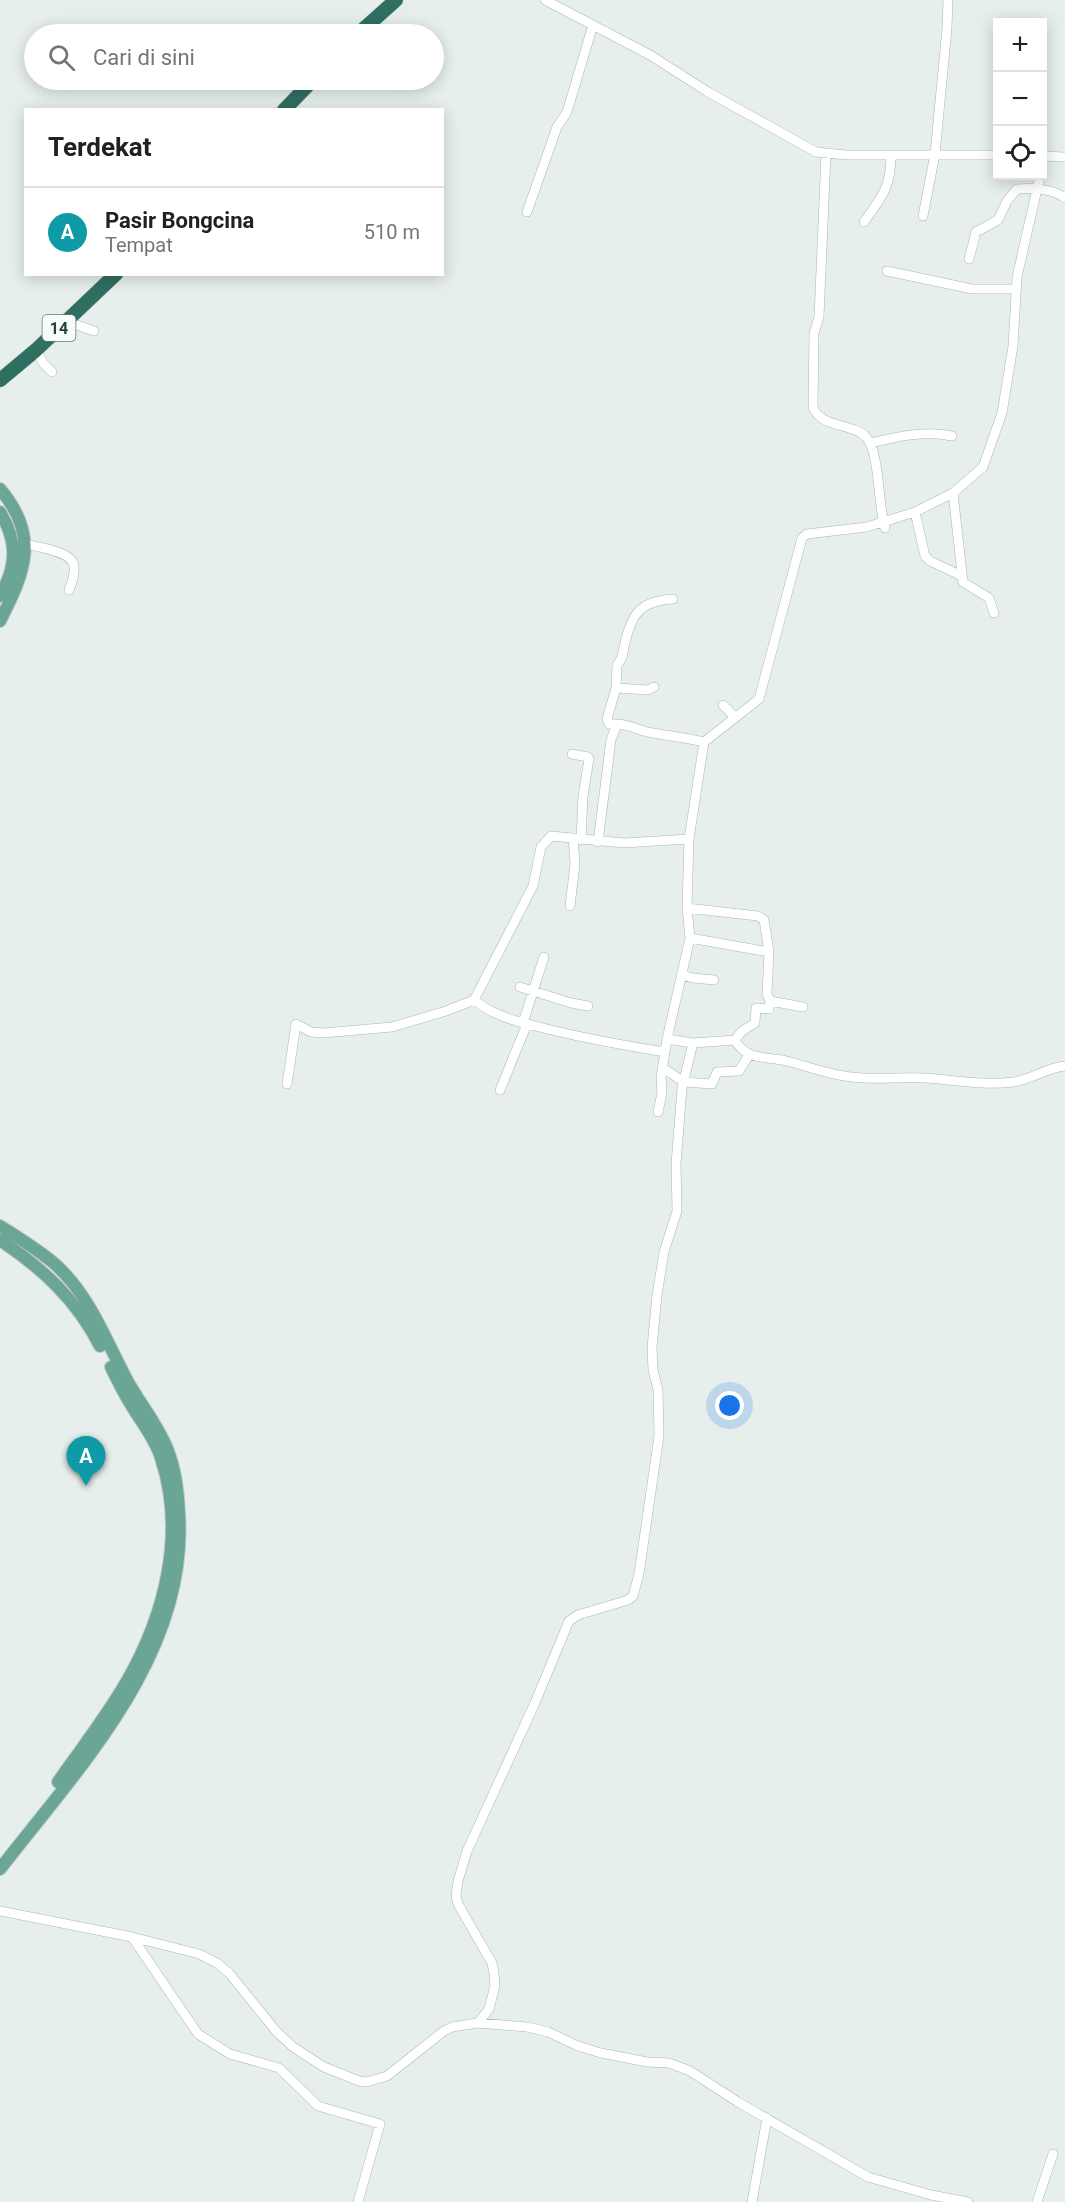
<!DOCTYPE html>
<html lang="id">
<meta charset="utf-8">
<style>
body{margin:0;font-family:Roboto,sans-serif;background:#f6f6f6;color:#202124}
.controls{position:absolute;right:18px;top:18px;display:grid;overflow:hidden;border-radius:0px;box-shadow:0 3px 15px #0003}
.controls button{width:54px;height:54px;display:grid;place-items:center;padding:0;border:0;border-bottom:2px solid #e0e0e0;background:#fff;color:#202124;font:30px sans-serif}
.you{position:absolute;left:730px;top:1406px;width:21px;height:21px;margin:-15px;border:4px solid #fff;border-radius:50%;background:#1a73e8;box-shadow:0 0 0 9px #1a73e833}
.badge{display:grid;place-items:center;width:39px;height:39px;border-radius:50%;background:#ea580c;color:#fff;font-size:20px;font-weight:700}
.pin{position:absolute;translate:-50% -50px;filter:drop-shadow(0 2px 3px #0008)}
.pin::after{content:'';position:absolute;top:32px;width:21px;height:18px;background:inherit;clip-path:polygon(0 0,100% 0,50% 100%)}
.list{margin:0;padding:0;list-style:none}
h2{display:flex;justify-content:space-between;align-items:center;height:78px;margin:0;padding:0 24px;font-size:26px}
h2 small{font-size:20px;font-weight:400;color:#757577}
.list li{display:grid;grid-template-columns:39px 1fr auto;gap:18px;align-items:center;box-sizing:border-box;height:90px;padding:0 24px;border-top:2px solid #e0e0e0}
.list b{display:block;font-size:22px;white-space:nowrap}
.list p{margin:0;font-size:20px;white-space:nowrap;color:#757577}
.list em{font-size:20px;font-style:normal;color:#757577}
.icon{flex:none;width:33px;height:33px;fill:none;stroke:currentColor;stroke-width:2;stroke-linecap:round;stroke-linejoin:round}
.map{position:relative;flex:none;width:1065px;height:2202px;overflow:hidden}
.search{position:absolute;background:#fff;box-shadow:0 3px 15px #0003;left:24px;top:24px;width:420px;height:66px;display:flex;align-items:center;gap:15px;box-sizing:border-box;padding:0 21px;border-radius:33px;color:#757577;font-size:22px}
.panel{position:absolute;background:#fff;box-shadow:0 3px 15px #0003;left:24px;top:108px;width:420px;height:168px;border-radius:0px}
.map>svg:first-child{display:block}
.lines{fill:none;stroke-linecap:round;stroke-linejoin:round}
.minor-casing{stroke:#a8b8b2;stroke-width:10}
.major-casing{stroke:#c2cac8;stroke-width:14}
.highway-casing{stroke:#c2cac8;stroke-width:15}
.minor{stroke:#fff;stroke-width:9}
.major{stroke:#6aa596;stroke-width:12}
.highway{stroke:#2f6f62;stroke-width:14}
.labels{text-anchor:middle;stroke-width:4.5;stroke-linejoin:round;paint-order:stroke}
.shield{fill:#f7fbf9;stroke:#637a73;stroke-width:1.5}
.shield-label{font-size:16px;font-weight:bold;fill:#24423a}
</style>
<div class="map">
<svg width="1065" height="2202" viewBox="0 0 1065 2202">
<rect width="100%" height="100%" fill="#e6efeb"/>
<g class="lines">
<g class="minor-casing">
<path id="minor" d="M545,0l105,55 58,37 108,60 30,3h152
M826,154l-7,163 -5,16 -1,73c5,22 41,17 53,31 14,15 12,70 19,91
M1042,156l23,1
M527,212l30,-85 10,-15 26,-87
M923,216l12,-62 12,-126 1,-28
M864,222c18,-25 27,-35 27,-67
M969,259l7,-27 22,-12 9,-19 10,-12c16,-1 34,-1 48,9
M887,271l85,18h44
M66,321l28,10
M36,350l7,13 9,9
M870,443c26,-6 55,-13 82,-7
M953,493l10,89 26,16 5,15
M915,512l10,44 5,5 32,15
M26,544c11,3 46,7 48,22 1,7 -2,17 -5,24
M616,688l32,2 6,-3
M723,705l12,12
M617,724h-8l-2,-5 9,-31 1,-23c5,-5 6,-11 7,-18 7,-32 15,-46 49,-48
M572,754l16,3 1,2 -6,37 -2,44
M598,842l13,-102 6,-16c15,1 22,7 36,9 17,3 34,5 51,9l55,-43 43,-161 5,-4 60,-7 48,-15 38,-19 30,-26 19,-54 11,-67 4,-69 23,-101
M570,906l5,-42 -2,-26
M687,908l71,8 6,4 5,32 -2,42 3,7 -1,8 -13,-1 -1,15 -13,8 -7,9c11,21 32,16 52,21 26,7 49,16 76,17 21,1 42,-1 63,0 29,2 58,8 87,4 18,-2 35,-15 52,-16
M690,938l79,14
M682,975l11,3 21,2
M520,987l51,16 17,3
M474,1000c22,18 50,23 77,30 38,9 76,16 114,22
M770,1001l33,6
M523,1023l21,-66
M667,1039l26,4 42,-3
M663,1068l21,14 28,2 5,-12 22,-1 10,-16
M287,1084l9,-60 15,8 12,1 69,-6 54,-16 28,-11 59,-114 8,-39 10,-11 73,7 65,-4
M500,1090l27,-66
M658,1112l4,-19 -1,-16 6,-38 23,-101 -3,-30 2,-69 15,-97
M0,1911l132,26 67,17 18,9 12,10 47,58 17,16 31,20 35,14 8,1 20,-6 57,-45 8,-4 26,-4 49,4 21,5 30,14 23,7 46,9 22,1 21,8 48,31 130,75 63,18 37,7
M132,1937l66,97 32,20 49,14 39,38 62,18 -22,78
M478,2023l11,-14 6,-23 -1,-13 -2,-10 -34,-59 -2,-8 2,-15 9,-30 67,-146 35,-84 9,-6 50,-15 5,-4 6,-22 20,-138 -1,-46 -5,-20 -1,-23 5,-52 7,-43 13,-41 -1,-47 6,-76 11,-45
M752,2202l15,-84
M1037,2202l16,-48"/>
</g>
<g class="major-casing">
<path id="major" d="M0,489c40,47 25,83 0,132
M0,512c18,30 17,54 0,84
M0,1226c19,12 39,24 56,39 34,31 50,76 71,115 13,24 32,46 41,71 8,20 10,41 11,62 10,140 -99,253 -179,356
M0,1240c42,28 77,60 100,106
M58,1782c23,-33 49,-66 69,-101 38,-66 59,-148 34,-223 -6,-20 -20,-36 -31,-55 -7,-11 -13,-24 -19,-36"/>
</g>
<g class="highway-casing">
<path id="highway" d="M358,34l38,-34
M284,110l29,-30
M0,380l36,-30 80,-76"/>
</g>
<use href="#minor" class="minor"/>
<use href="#major" class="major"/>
<use href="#highway" class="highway"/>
</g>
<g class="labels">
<rect class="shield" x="42.5" y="315" width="33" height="26" rx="4.5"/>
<g class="shield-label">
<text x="59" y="334">14</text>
</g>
</g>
</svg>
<div class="controls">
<button>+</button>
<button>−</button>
<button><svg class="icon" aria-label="locate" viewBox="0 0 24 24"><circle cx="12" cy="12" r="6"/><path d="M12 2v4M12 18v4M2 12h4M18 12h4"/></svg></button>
</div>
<div class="you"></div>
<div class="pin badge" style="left:86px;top:1486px;background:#0f9aa8">A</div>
<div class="search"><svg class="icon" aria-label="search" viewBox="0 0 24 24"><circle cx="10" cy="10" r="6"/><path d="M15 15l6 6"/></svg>Cari di sini</div>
<section class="panel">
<h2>Terdekat<small></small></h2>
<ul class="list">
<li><span class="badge" style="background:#0f9aa8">A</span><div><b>Pasir Bongcina</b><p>Tempat</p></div><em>510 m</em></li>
</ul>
</section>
</div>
